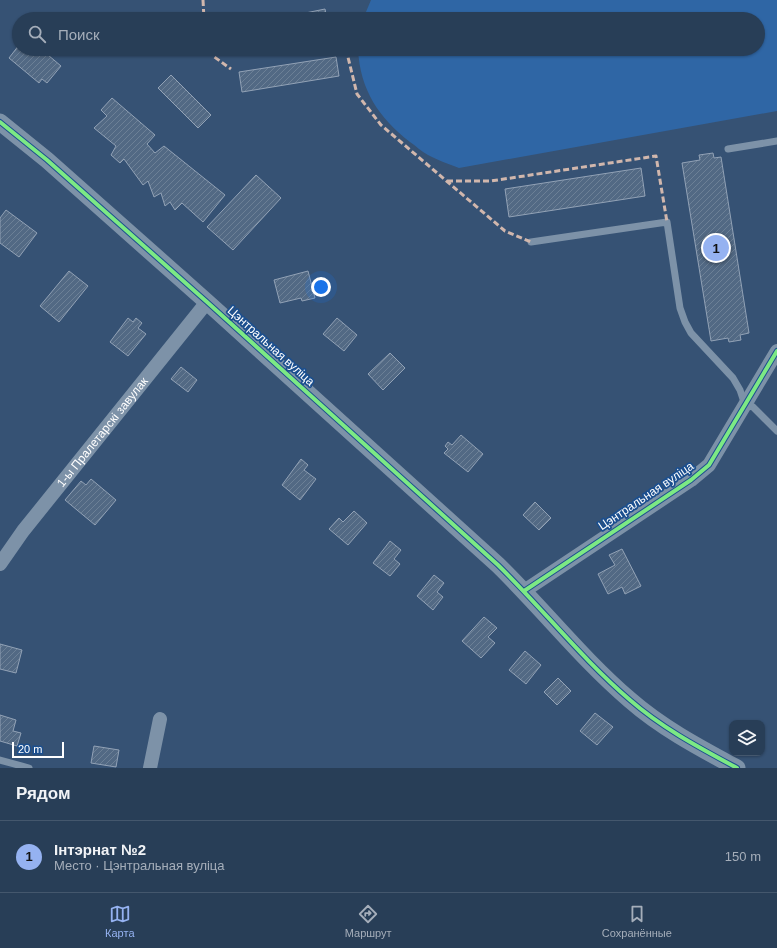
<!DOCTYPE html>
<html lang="ru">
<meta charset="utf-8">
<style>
body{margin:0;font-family:Helvetica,sans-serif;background:#30455d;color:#f1f3f6}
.controls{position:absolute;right:12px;bottom:12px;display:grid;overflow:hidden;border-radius:8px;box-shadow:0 1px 3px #0004}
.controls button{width:36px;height:36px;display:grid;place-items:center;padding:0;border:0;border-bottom:1px solid #44576d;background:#283e57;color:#f1f3f6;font:20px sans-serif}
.scale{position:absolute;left:12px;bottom:10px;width:52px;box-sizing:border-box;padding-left:4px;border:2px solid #fff;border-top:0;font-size:11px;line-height:14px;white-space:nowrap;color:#fff;-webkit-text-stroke:3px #1b4f8f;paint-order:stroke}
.you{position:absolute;left:321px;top:287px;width:14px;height:14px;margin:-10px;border:3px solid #fff;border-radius:50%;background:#1a73e8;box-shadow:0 0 0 6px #1a73e833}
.badge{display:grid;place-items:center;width:26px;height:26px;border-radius:50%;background:#95b2f1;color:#111;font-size:13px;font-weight:700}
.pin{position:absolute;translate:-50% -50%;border:2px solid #fff;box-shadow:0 1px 4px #0006}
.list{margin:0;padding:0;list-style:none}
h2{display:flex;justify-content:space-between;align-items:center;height:52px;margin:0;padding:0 16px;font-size:17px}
h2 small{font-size:13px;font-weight:400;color:#a5aeba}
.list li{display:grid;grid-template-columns:26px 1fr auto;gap:12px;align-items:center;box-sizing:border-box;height:72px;padding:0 16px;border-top:1px solid #44576d}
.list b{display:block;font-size:15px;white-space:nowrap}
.list p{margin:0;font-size:13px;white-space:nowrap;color:#a5aeba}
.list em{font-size:13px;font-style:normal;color:#a5aeba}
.icon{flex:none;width:22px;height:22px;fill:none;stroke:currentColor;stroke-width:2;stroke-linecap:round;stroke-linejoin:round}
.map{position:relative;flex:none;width:777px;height:768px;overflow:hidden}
.search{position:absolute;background:#283e57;box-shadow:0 1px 3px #0004;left:12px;right:12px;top:12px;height:44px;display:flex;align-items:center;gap:10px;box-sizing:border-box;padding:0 14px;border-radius:22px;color:#a5aeba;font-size:15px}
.sheet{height:124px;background:#283e57}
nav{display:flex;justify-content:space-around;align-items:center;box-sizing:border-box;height:56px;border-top:1px solid #44576d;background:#283e57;font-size:11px;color:#a5aeba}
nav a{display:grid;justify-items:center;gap:2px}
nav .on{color:#95b2f1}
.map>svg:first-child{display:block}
.grass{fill:#2f66a5}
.building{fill:url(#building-hatch);stroke:#92a2b6}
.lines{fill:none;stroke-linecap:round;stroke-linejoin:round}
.service{stroke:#7d92a8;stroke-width:7}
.minor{stroke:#7d92a8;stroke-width:14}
.tertiary{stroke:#7d92a8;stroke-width:17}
.quiet{stroke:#d1b7ad;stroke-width:3;stroke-dasharray:6 3;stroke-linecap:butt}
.cycleway-casing{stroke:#1b4f8f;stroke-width:6}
.cycleway{stroke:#7ce984;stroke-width:4}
.labels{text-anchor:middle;stroke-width:3.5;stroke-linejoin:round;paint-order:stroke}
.street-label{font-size:12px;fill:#fff;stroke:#1b4f8f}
</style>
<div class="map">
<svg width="777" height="768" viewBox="0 0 777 768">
<defs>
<pattern id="building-hatch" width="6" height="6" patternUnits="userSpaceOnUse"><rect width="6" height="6" fill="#526984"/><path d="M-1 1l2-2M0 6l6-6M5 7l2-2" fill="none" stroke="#6c8096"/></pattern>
</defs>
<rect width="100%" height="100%" fill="#365274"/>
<path class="grass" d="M371,0h406v111l-318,57c-10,-4 -22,-8 -31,-13 -6,-3 -12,-9 -18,-13 -31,-24 -50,-52 -52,-93h400v-30h-395z"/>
<path class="building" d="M325,9l2,10h-51z
M223,13l1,6h-15l-1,-2z
M19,45v4h9l6,5 5,-5h2l20,17 -14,17 -5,-4 -3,4 -30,-25z
M336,57l3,19 -97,16 -3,-20z
M171,75l40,40 -13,13 -40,-40z
M112,98l43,37 -8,9 8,9 9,-7 61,49 -22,27 -21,-19 -7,7 -5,-8 -5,4 -4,-13 -7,4 -6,-16 -5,4 -19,-26 -4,4 -9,-8 5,-9 -22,-18 13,-12 -6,-6z
M713,153l1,5 7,-1 28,176 -9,2 1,5 -12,2 -1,-4 -17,3 -29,-178 18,-3 -1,-5z
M641,168l4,28 -136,21 -4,-28z
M256,175l25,23 -48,52 -26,-23z
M6,210l31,23 -18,24 -19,-14v-25z
M69,271l19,15 -29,36 -19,-16z
M308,271l7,27 -13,3 -1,-3 -21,5 -6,-23z
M128,318l5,4 3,-4 6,5 -4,5 8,6 -18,22 -18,-14z
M337,318l20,17 -13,16 -21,-17z
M390,353l15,15 -22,22 -15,-16z
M181,367l16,13 -9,12 -17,-13z
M461,435l22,19 -15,18 -24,-19 4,-4 -3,-3 3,-4 4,3z
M301,459l7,6 -4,5 12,9 -16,21 -18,-15z
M91,479l25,21 -21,25 -30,-25 16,-19 5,4z
M535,502l16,16 -12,12 -16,-15z
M354,511l13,12 -19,22 -19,-16 10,-11 4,4z
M390,541l11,9 -7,9 6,5 -10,12 -17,-13z
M622,549l19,37 -16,8 -3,-7 -14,7 -10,-20 17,-9 -6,-10z
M434,575l10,8 -7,9 6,5 -10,13 -16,-14z
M484,617l13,11 -9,9 7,6 -14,15 -19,-17z
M0,644l22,6 -6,23 -16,-4z
M525,651l16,14 -15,19 -17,-14z
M558,678l13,13 -14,14 -13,-13z
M595,713l18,14 -16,18 -17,-14z
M0,715l16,5 -3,11 8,2 -4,13 -17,-5z
M94,746l25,4 -3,17 -25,-4z"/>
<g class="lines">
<path class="service" d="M728,149l49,-8
M531,242l136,-20 13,86 5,14 6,11 42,45 7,12 5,15 8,2 24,24
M0,760l29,8"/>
<g class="minor">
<path id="s1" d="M0,564l23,-33 184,-229"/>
<path d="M524,591l167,-111 18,-15 68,-114"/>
<path d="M150,768l10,-49"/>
</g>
<path class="tertiary" d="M0,122l47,38 160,142 291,263c45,44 84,94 132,135 32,28 70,48 107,68"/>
<path class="quiet" d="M203,0l1,19
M212,49l1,7 18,13
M346,49l11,45 24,31 124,106 26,11
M447,181h44l165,-25 11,66"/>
<g class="cycleway-casing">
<path id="cycleway" d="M0,122l47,38 160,142 291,263c45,44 84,94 132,135 32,28 70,48 107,68
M524,591l167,-111 18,-15 68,-114"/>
</g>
<use href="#cycleway" class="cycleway"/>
</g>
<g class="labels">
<g class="street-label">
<text transform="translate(271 346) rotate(42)" y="4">Цэнтральная вуліца</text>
<text dy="4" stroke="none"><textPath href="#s1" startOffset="167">1-ы Пралетарскі завулак</textPath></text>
<text transform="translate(646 496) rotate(-34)" y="4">Цэнтральная вуліца</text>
</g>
</g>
</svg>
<div class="controls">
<button><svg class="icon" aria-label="layers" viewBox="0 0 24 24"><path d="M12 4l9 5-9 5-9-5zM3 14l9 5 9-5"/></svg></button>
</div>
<div class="scale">20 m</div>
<div class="you"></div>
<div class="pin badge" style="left:716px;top:248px">1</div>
<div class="search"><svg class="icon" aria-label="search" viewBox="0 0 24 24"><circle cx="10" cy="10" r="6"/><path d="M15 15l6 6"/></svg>Поиск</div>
</div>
<section class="sheet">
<h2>Рядом<small></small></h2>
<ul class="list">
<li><span class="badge">1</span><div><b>Інтэрнат №2</b><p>Место · Цэнтральная вуліца</p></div><em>150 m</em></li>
</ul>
</section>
<nav>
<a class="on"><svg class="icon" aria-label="map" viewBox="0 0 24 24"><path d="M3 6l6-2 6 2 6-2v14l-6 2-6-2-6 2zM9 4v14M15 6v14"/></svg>Карта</a>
<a><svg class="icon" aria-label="directions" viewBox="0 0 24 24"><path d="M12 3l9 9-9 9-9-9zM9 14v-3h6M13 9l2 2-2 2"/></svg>Маршрут</a>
<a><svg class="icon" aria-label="saved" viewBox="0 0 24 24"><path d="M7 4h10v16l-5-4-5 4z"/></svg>Сохранённые</a>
</nav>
